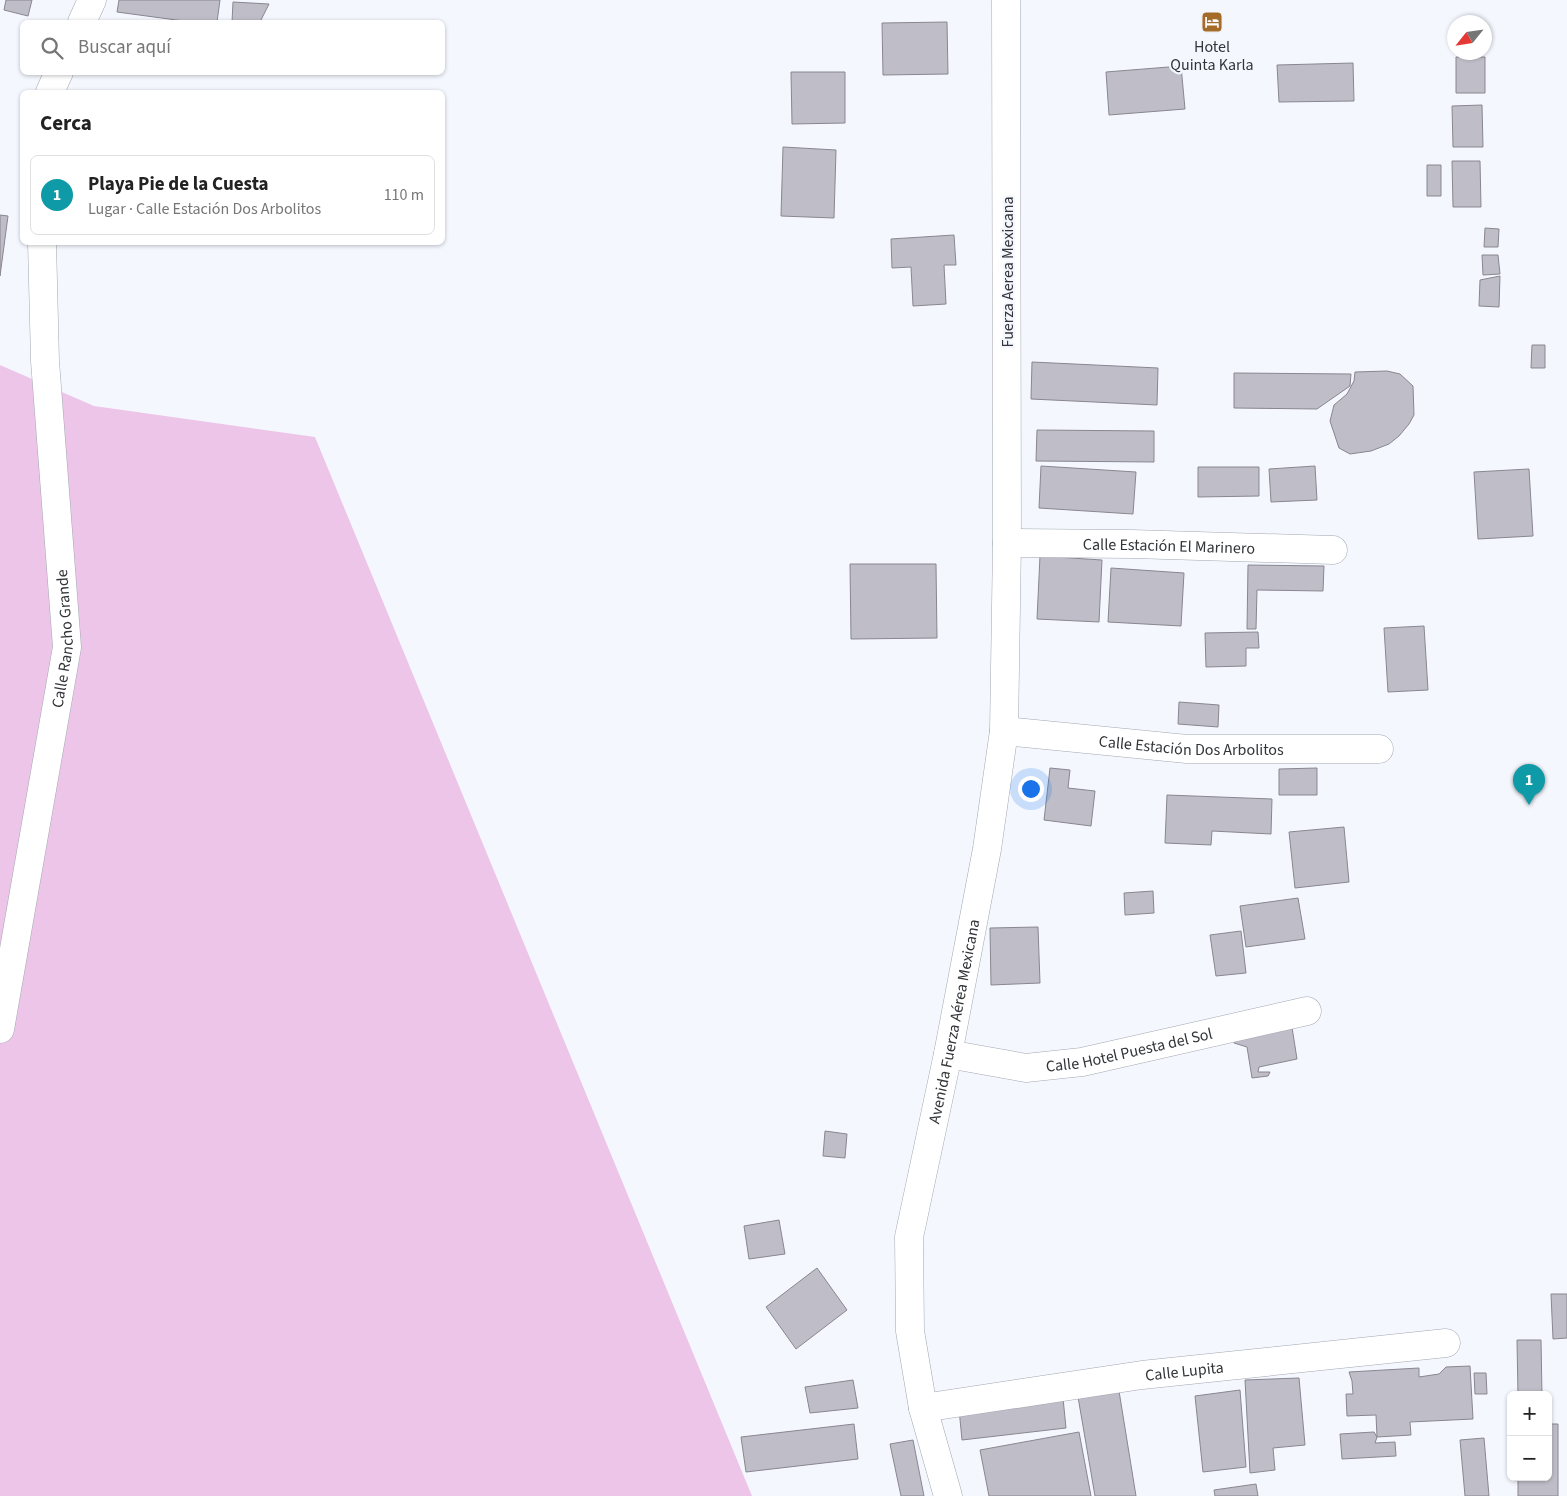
<!DOCTYPE html>
<html lang="es">
<meta charset="utf-8">
<style>
body{margin:0;font-family:"Source Sans 3",sans-serif;background:#f6f6f6;color:#222}
.controls{position:absolute;right:15px;bottom:15px;display:grid;overflow:hidden;border-radius:8px;box-shadow:0 1px 4px #0004}
.controls button{width:45px;height:45px;display:grid;place-items:center;padding:0;border:0;border-bottom:1px solid #e0e0e0;background:#fff;color:#222;font:25px sans-serif}
.compass{position:absolute;left:1447px;top:15px;width:45px;height:45px;border-radius:50%;background:#fff;box-shadow:0 1px 4px #0004;rotate:240deg}
.you{position:absolute;left:1030px;top:788px;width:18px;height:18px;margin:-12px;border:4px solid #fff;border-radius:50%;background:#1a73e8;box-shadow:0 0 0 8px #1a73e833}
.badge{display:grid;place-items:center;width:32px;height:32px;border-radius:50%;background:#7c3aed;color:#fff;font-size:16px;font-weight:700}
.pin{position:absolute;translate:-50% -41px;filter:drop-shadow(0 1px 2px #0008)}
.pin::after{content:'';position:absolute;top:26px;width:18px;height:15px;background:inherit;clip-path:polygon(0 0,100% 0,50% 100%)}
.list{margin:0;padding:0;list-style:none}
h2{display:flex;justify-content:space-between;align-items:center;height:65px;margin:0;padding:0 20px;font-size:21px}
h2 small{font-size:16px;font-weight:400;color:#767676}
.list li{display:grid;grid-template-columns:32px 1fr auto;gap:15px;align-items:center;box-sizing:border-box;height:80px;margin:0 10px 10px;padding:0 10px;border:1px solid #e0e0e0;border-radius:8px}
.list b{display:block;font-size:19px;white-space:nowrap}
.list p{margin:0;font-size:16px;white-space:nowrap;color:#767676}
.list em{font-size:16px;font-style:normal;color:#767676}
.icon{flex:none;width:28px;height:28px;fill:none;stroke:currentColor;stroke-width:2;stroke-linecap:round;stroke-linejoin:round}
.map{position:relative;flex:none;width:1567px;height:1496px;overflow:hidden}
.search{position:absolute;background:#fff;box-shadow:0 1px 4px #0004;left:20px;top:20px;width:425px;height:55px;display:flex;align-items:center;gap:12px;box-sizing:border-box;padding:0 18px;border-radius:8px;color:#767676;font-size:19px}
.panel{position:absolute;background:#fff;box-shadow:0 1px 4px #0004;left:20px;top:90px;width:425px;height:155px;border-radius:8px}
.map>svg:first-child{display:block}
.green{fill:#edc5e9}
.building{fill:#bfbdc8;stroke:#898691}
.lines{fill:none;stroke-linecap:round;stroke-linejoin:round}
.minor-casing{stroke:#a2a7b1;stroke-width:29}
.major-casing{stroke:#a2a7b1;stroke-width:29}
.minor{stroke:#fff;stroke-width:28}
.major{stroke:#fff;stroke-width:28}
.labels{text-anchor:middle;stroke-width:4.5;stroke-linejoin:round;paint-order:stroke}
.poi-label{font-size:16px;fill:#323438;stroke:#f4f8fe}
.street-label{font-size:16px;fill:#323438;stroke:#f4f8fe}
</style>
<div class="map">
<svg width="1567" height="1496" viewBox="0 0 1567 1496">
<rect width="100%" height="100%" fill="#f4f8fe"/>
<path class="green" d="M0,365l94,41 221,31 437,1059h-752z"/>
<path class="building" d="M6,0h26l-4,16 -24,-6z
M119,0h101l-3,22h-26l-74,-10z
M233,2l36,2 -9,18h-28z
M947,22l1,52 -65,1 -1,-52z
M1456,57h29v36h-29z
M1353,63l1,38 -75,1 -2,-37z
M1181,66l4,43 -76,6 -3,-43z
M791,72h54v51l-53,1z
M1482,105l1,42h-30l-1,-41z
M783,147l53,3 -2,68 -53,-2z
M1452,161h28l1,46h-28z
M1427,165h14v31h-14z
M0,215l8,1 -8,60z
M1485,228l14,1 -1,18h-14z
M954,235l2,30h-12l2,39 -33,2 -2,-39 -19,1 -1,-29z
M1482,255h16l2,19 -17,1z
M1500,276l-1,31 -20,-1 1,-26z
M1532,345h13v23h-14z
M1032,362l126,6 -1,37 -126,-6z
M1387,371l13,3 13,12 1,29 -5,9 -10,12 -10,8 -18,7 -21,3 -11,-6 -9,-27 4,-16 13,-11 7,-13 1,-9z
M1234,373l117,1 -1,12 -33,23 -83,-1z
M1037,430l117,1v31l-118,-1z
M1041,466l95,6 -3,42 -94,-6z
M1315,466l2,34 -46,2 -2,-33z
M1198,467h61v29l-61,1z
M1529,469l4,67 -55,3 -4,-67z
M1040,556l62,4 -3,62 -62,-3z
M850,564h86l1,74 -86,1z
M1248,565l76,1 -1,25 -66,-1 -1,39h-9z
M1111,568l73,5 -3,53 -73,-4z
M1424,626l4,64 -40,2 -4,-64z
M1258,632l1,16h-13v18l-40,1 -1,-34z
M1179,702l40,3 -1,22 -40,-3z
M1050,768l20,2 -2,18 27,3 -4,35 -47,-6z
M1317,768v27h-38v-26z
M1167,795l105,4 -1,35 -59,-3 -1,14 -46,-2z
M1344,827l5,55 -54,6 -6,-56z
M1153,891l1,22 -29,2 -1,-22z
M1298,898l7,41 -59,8 -6,-41z
M1038,927l2,56 -49,2 -1,-57z
M1241,931l5,42 -30,3 -6,-41z
M1291,1021l6,38 -38,8 -1,5h12l-2,4 -16,2 -5,-31 -13,-4v-11z
M825,1131l22,3 -2,24 -22,-2z
M779,1220l6,34 -36,5 -5,-33z
M817,1268l30,42 -51,39 -30,-42z
M1551,1294h16v44l-14,1z
M1517,1340h24l1,55h-24z
M1470,1366l3,53 -63,3 1,13 -34,2 -1,-22 -29,1 -1,-22h7l-1,-13 -3,-9 70,-4v9l20,-3 7,-7z
M1474,1373h12l1,21h-12z
M1299,1378l6,67 -32,3 2,22 -25,3 -5,-93z
M853,1380l5,28 -48,5 -5,-26z
M1240,1390l6,77 -43,5 -8,-76z
M1119,1391l17,105h-41l-17,-99z
M1063,1398l3,30 -104,12 -3,-31z
M854,1424l4,35 -112,13 -5,-35z
M1548,1424h10v72h-40v-19h30z
M1079,1432l12,64h-102l-9,-46z
M1374,1432l3,5 -2,6 20,-1 1,14 -54,3 -2,-25z
M1484,1438l5,58h-24l-5,-56z
M913,1440l11,56h-23l-11,-52z
M1256,1484l2,12h-43l-1,-6z"/>
<g class="lines">
<g class="minor-casing">
<g id="minor">
<path d="M82,22l10,-22"/>
<path d="M50,92l9,-20"/>
<path id="s1" d="M1007,543l125,1 201,6"/>
<path id="s2" d="M1004,731l183,18h192"/>
<path id="s3" d="M0,1029l67,-382 -22,-286 -3,-119"/>
<path id="s4" d="M948,1054l78,14 56,-6 225,-51"/>
<path id="s5" d="M923,1408l219,-33 304,-32"/>
</g>
</g>
<g class="major-casing">
<g id="major">
<path id="s6" d="M948,1496l-25,-88 -13,-77 -1,-94 39,-183 39,-205 17,-118 3,-188 -1,-543"/>
</g>
</g>
<use href="#minor" class="minor"/>
<use href="#major" class="major"/>
</g>
<defs>
<g id="hotel-square" transform="scale(1.125)"><rect x="-9" y="-9" width="18" height="18" rx="4" fill="#a46b29" stroke="#f4f8fe"/><path d="M-6-4.5h1.5V1H6V5H4.5V3h-9V5H-6ZM-4 0a1.8 1.8 0 1 1 3.6 0ZM.5 0V-2.5h3Q6-2.5 6 0Z" fill="#fff"/></g>
</defs>
<g fill-rule="evenodd">
<use href="#hotel-square" x="1212" y="22"/>
</g>
<g class="labels">
<g class="poi-label">
<text x="1212" y="52">Hotel<tspan x="1212" dy="18">Quinta Karla</tspan></text>
</g>
<g class="street-label">
<text transform="translate(1007 272) rotate(-90)" y="6">Fuerza Aerea Mexicana</text>
<text dy="6" stroke="none"><textPath href="#s1" startOffset="162">Calle Estación El Marinero</textPath></text>
<text dy="6" stroke="none"><textPath href="#s3" startOffset="396">Calle Rancho Grande</textPath></text>
<text dy="6" stroke="none"><textPath href="#s2" startOffset="188">Calle Estación Dos Arbolitos</textPath></text>
<text dy="6" stroke="none"><textPath href="#s6" startOffset="484">Avenida Fuerza Aérea Mexicana</textPath></text>
<text dy="6" stroke="none"><textPath href="#s4" startOffset="184">Calle Hotel Puesta del Sol</textPath></text>
<text dy="6" stroke="none"><textPath href="#s5" startOffset="264">Calle Lupita</textPath></text>
</g>
</g>
</svg>
<div class="controls">
<button>+</button>
<button>−</button>
</div>
<svg class="compass" viewBox="-18 -18 36 36"><path d="M0-13l5 13h-10z" fill="#e53935"/><path d="M0 13l5-13h-10z" fill="#767676"/></svg>
<div class="you"></div>
<div class="pin badge" style="left:1529px;top:805px;background:#0f9aa8">1</div>
<div class="search"><svg class="icon" aria-label="search" viewBox="0 0 24 24"><circle cx="10" cy="10" r="6"/><path d="M15 15l6 6"/></svg>Buscar aquí</div>
<section class="panel">
<h2>Cerca<small></small></h2>
<ul class="list">
<li><span class="badge" style="background:#0f9aa8">1</span><div><b>Playa Pie de la Cuesta</b><p>Lugar · Calle Estación Dos Arbolitos</p></div><em>110 m</em></li>
</ul>
</section>
</div>
